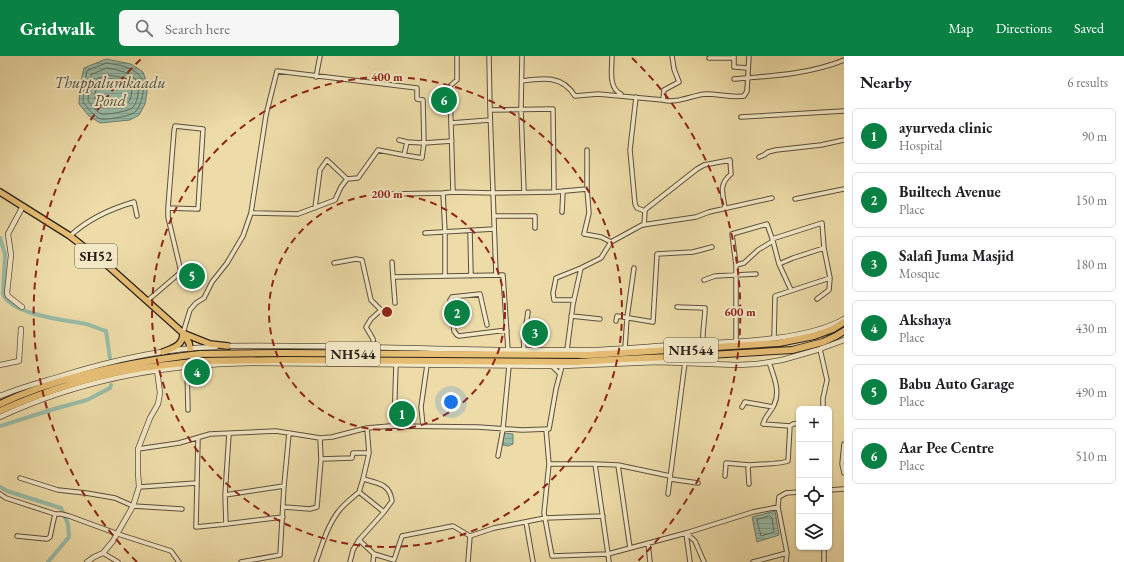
<!DOCTYPE html>
<meta charset="utf-8">
<style>
body{margin:0;font-family:"EB Garamond",serif;background:#f6f6f6;color:#202124}
.controls{position:absolute;right:12px;bottom:12px;display:grid;overflow:hidden;border-radius:6px;box-shadow:0 1px 3px #0004}
.controls button{width:36px;height:36px;display:grid;place-items:center;padding:0;border:0;border-bottom:1px solid #e0e0e0;background:#fff;color:#202124;font:20px sans-serif}
.you{position:absolute;left:451px;top:346px;width:14px;height:14px;margin:-10px;border:3px solid #fff;border-radius:50%;background:#1a73e8;box-shadow:0 0 0 6px #1a73e833}
.badge{display:grid;place-items:center;width:26px;height:26px;border-radius:50%;background:#0b8043;color:#fff;font-size:13px;font-weight:700}
.pin{position:absolute;translate:-50% -50%;border:2px solid #fff;box-shadow:0 1px 4px #0006}
.list{margin:0;padding:0;list-style:none}
h2{display:flex;justify-content:space-between;align-items:center;height:52px;margin:0;padding:0 16px;font-size:17px}
h2 small{font-size:13px;font-weight:400;color:#757577}
.list li{display:grid;grid-template-columns:26px 1fr auto;gap:12px;align-items:center;box-sizing:border-box;height:56px;margin:0 8px 8px;padding:0 8px;border:1px solid #e0e0e0;border-radius:6px}
.list b{display:block;font-size:15px;white-space:nowrap}
.list p{margin:0;font-size:13px;white-space:nowrap;color:#757577}
.list em{font-size:13px;font-style:normal;color:#757577}
.icon{flex:none;width:22px;height:22px;fill:none;stroke:currentColor;stroke-width:2;stroke-linecap:round;stroke-linejoin:round}
.map{position:relative;flex:none;width:844px;height:506px;overflow:hidden}
header{display:flex;align-items:center;gap:24px;box-sizing:border-box;height:56px;padding:0 20px;background:#0b8043;color:#fff}
header strong{font-size:19px}
nav{display:flex;gap:22px;margin-inline-start:auto;font-size:14px}
.search{width:280px;height:36px;background:#f6f6f6;display:flex;align-items:center;gap:10px;box-sizing:border-box;padding:0 14px;border-radius:6px;color:#757577;font-size:15px}
main{display:flex}
aside{flex:1;background:#fff}
.map>svg:first-child{display:block}
.water{fill:url(#water-rules);stroke:#6d7e6f}
.lines{fill:none;stroke-linecap:round;stroke-linejoin:round}
.shore{stroke:#626e60;stroke-width:1}
.canal{stroke:#99bca7;stroke-width:4}
.minor-casing{stroke:#5c503e;stroke-width:5.5}
.tertiary-casing{stroke:#5c503e;stroke-width:6}
.primary-casing{stroke:#2b211a;stroke-width:8}
.trunk-casing{stroke:#2b211a;stroke-width:8}
.minor{stroke:#f3e8c6;stroke-width:3.5}
.tertiary{stroke:#f3e8c6;stroke-width:4.5}
.primary{stroke:#e6be74;stroke-width:5.5}
.trunk{stroke:#e6be74;stroke-width:6}
.trunk-bridge-casing{stroke:#2b211a;stroke-width:8;stroke-linecap:butt}
.trunk-bridge{stroke:#e6be74;stroke-width:6}
.ring{fill:none;stroke:#8f2418;stroke-width:2;stroke-dasharray:7 5}
.labels{text-anchor:middle;stroke-width:4;stroke-linejoin:round;paint-order:stroke}
.shield{fill:#f3e8c6;stroke:#675d4e;stroke-width:1}
.shield-label{font-size:14px;font-weight:bold;fill:#2b211a}
.water-label{font-size:16px;font-style:italic;fill:#4c5044;stroke:#f3e8c6}
.centre{fill:#8f2418;stroke:#f3e8c6;stroke-width:2}
.ring-label{font-size:12px;text-anchor:middle;font-weight:bold;fill:#8f2418;stroke:#f3e8c6;stroke-width:4;stroke-linejoin:round;paint-order:stroke}
</style>
<header>
<strong>Gridwalk</strong>
<div class="search"><svg class="icon" aria-label="search" viewBox="0 0 24 24"><circle cx="10" cy="10" r="6"/><path d="M15 15l6 6"/></svg>Search here</div>
<nav><a>Map</a><a>Directions</a><a>Saved</a></nav>
</header>
<main>
<div class="map">
<svg width="844" height="506" viewBox="0 0 844 506">
<defs>
<pattern id="water-rules" width="6" height="5" patternUnits="userSpaceOnUse"><rect width="6" height="5" fill="#99bca7"/><path d="M0 2.5h6" fill="none" stroke="#84a18f"/></pattern>
</defs>
<rect width="100%" height="100%" fill="#eddca8"/>
<filter id="stains"><feTurbulence type="fractalNoise" baseFrequency=".005" numOctaves="4"/><feColorMatrix values="0 0 0 0 .2 0 0 0 0 .09 0 0 0 0 .02 0 0 0 .5 -.17"/></filter>
<radialGradient id="worn" r=".72"><stop offset=".6" stop-color="#630" stop-opacity="0"/><stop offset="1" stop-color="#630" stop-opacity=".3"/></radialGradient>
<path class="water" d="M106,3l25,5 12,8 4,11v10l-2,11 -6,11 -9,5 -30,3 -11,-7 -10,-12 1,-19 4,-17z
M504,377l9,1v10l-5,2 -5,-1z
M775,455l4,24 -22,7 -5,-25z"/>
<g class="lines">
<path class="shore" d="M107,7c10,2 23,3 31,11 9,8 5,29 -2,37 -3,5 -29,9 -35,8 -7,-2 -13,-11 -18,-17l1,-17 3,-14z
M107,12c9,2 19,3 26,9 8,6 6,25 -1,31 -2,3 -26,7 -30,6 -6,-2 -10,-9 -14,-13l1,-15 2,-11z
M108,19l17,3 5,4c3,7 2,16 -3,22l-23,3 -5,-3 -4,-5 2,-20z
M770,460l2,2 2,14 -13,4 -4,-16z"/>
<path class="canal" d="M0,182l5,16 -2,40c9,21 62,26 83,30 7,2 13,5 20,7l4,27
M0,370l54,-17 33,-9 23,-12 1,-3
M0,431l7,4 54,17 7,16 1,13 -21,25"/>
<g class="minor-casing">
<path id="minor" d="M489,0l1,54
M522,0l-1,54 3,82
M612,0c0,13 -4,32 9,38
M734,0v11l14,1
M709,2h25
M316,21l4,-21
M734,23c37,-3 76,-5 110,-19
M522,25c21,-3 40,-6 53,15l23,-2 65,6 1,-10 15,-8 -5,-13 -2,-13
M636,41l-6,53 5,54 2,4 8,3
M663,44c14,4 29,-5 43,-6 13,0 26,4 38,2l3,-5 2,-35
M741,61l103,-6
M490,64l-39,3 2,69 40,1 61,-1 -1,-83 -63,1 6,165
M451,67l-1,-37 7,-6v-24
M399,84l8,2
M759,101l5,-2 4,-3 8,-2 45,-5 23,-5
M587,133l2,24 -5,21 17,3 10,5
M554,136l33,-3v-39
M391,138l52,-1
M795,143l49,-10
M315,152l5,-38 7,-10 20,19
M562,156l1,-21
M251,157l47,1 37,-14 6,-13 6,-8 11,-1 20,-28 26,5 3,-13 17,1 28,-2
M494,160h41v12
M644,169l1,-14 1,-2 51,-40 7,-4 26,-5 1,14c-13,11 -8,20 -6,34
M470,175l1,45
M425,177l69,-4
M70,180c18,-17 40,-27 64,-34l3,14
M772,183l50,-16 2,25
M392,206l1,15
M334,207l22,-4 6,1 9,40 10,10 -10,9 -5,8 7,12 1,9
M779,208l14,-6 31,-10 6,30 -1,12 -12,9
M736,209l8,-2 14,-13 15,-9
M445,220v-44l-2,-39 10,-1
M704,224l11,-4 41,-2
M574,244h-20l-1,-7 3,-15 25,-10
M147,245l34,-29 -13,-55v-9l6,-77 1,-5 28,3 -5,80 -30,-1
M395,247l-2,-26 110,-2 5,75
M677,251l28,1c0,12 -3,23 -2,36
M571,260l29,3
M616,265l1,-5 36,6 4,-68 36,-2 19,-5
M487,269l-7,-31 -28,3 -2,3 4,31 3,4 2,1 48,-6
M183,277l7,-23 6,-7 8,-5 8,-16 15,-19 16,-27 8,-23 15,-98 11,-44 140,17v11l6,1 1,43 -2,15 -18,-3
M774,282l1,-42 55,-18
M736,286v-77l-4,-31 35,-10 6,17 6,23 12,26
M625,292l2,-30 7,-50
M820,293l7,31 -4,18v11
M524,294l-1,-19 3,-6 2,-13
M567,294l6,-46 8,-36 20,-10 10,-16 31,-17 54,-8 13,-5 63,-14
M769,306c4,13 12,29 5,43 -3,7 -9,11 -11,19l27,2
M552,310l8,8
M187,311l1,43
M742,351l3,-5 28,5
M394,370l2,-62
M423,370l-2,-19 6,-42
M546,373l3,35h46
M229,378l-4,61 59,-9
M844,388l-2,20 2,9
M138,393l41,-6 31,-9 66,-3 44,7 12,-1 35,-9 23,-2 88,1 44,3 27,-1 7,-40 6,-23
M498,400l5,-27 6,-63
M321,403l31,-1 1,-5h16
M549,408l-5,49 8,43 56,-2 1,8
M618,409l12,83
M670,420l-52,-11 -23,-1 13,90 78,-21 67,-21 25,-5
M725,420l1,-13 23,2
M20,422l38,12 28,3 29,5 18,8 49,3
M363,423c15,4 27,5 29,22l-8,11
M670,423l28,4
M197,427l1,-45
M749,428l-1,-16 1,-3c9,-1 34,-1 39,-4l2,-35 3,-2 6,-1
M139,431l58,-4 -1,44 30,-3 57,-7
M829,434l15,-1
M359,436l4,-13 6,-26 -2,-25
M0,438l6,4 49,16h6l8,2 49,18 53,17 8,11
M668,438l17,-132
M225,439l1,29
M284,451l26,2 7,-2 4,-48 -1,-21
M526,466l7,40
M686,477l9,8 9,21
M686,477l4,29
M17,480l30,3 3,-2 5,-23
M648,487l2,19
M103,497l15,9
M241,506l39,-7 4,-69 5,-53
M316,506c6,-17 11,-35 22,-50 6,-8 14,-14 21,-20l25,20 -25,28 15,14 20,6 8,-24 51,-10 17,10 24,-8 51,-10 58,-2
M350,506l3,-12 6,-10
M373,506l1,-8
M468,506l2,-26
M753,506l34,-9 -9,-46 1,-10 7,-4 13,-1
M786,506l1,-9
M824,506v-15"/>
</g>
<g class="tertiary-casing">
<path id="tertiary" d="M22,251l-14,-11 -1,-3 4,-38 -3,-21 15,-28
M225,290c119,-2 238,6 357,4 30,0 60,-3 90,-5 49,-3 130,-2 172,-26
M0,309l19,-4 2,-32
M0,340c19,-8 38,-13 58,-19 51,-16 104,-29 158,-30
M0,361c79,-37 165,-53 252,-54l310,3 96,-4 79,3 20,-1 25,-4 35,-10 27,-10
M87,506l7,-5 9,-4 10,-12 20,-35 6,-19 -1,-14v-24l12,-31 8,-14 2,-11 -3,-23"/>
</g>
<g class="primary-casing">
<path id="primary" d="M0,136l70,44 37,29 76,68 6,10 5,24
M185,278l25,10 18,2
M163,296c10,-4 20,-6 20,-19"/>
</g>
<g class="trunk-casing">
<path id="trunk" d="M200,298l85,-1 304,2 190,-12 35,-7 19,-7 11,-7
M201,305l86,-1 290,2 48,-3 67,-3 100,-6 31,-8 13,-6 8,-5
M0,348c57,-27 120,-40 183,-48
M0,355c36,-16 73,-29 111,-37 24,-6 49,-8 73,-11"/>
</g>
<use href="#minor" class="minor"/>
<use href="#tertiary" class="tertiary"/>
<use href="#primary" class="primary"/>
<use href="#trunk" class="trunk"/>
<g class="trunk-bridge-casing">
<path id="trunk-bridge" d="M183,300l17,-2
M184,307l17,-2"/>
</g>
<use href="#trunk-bridge" class="trunk-bridge"/>
</g>
<g class="ring">
<circle cx="387" cy="256" r="118"/>
<circle cx="387" cy="256" r="235"/>
<path d="M137 506A353 353 0 0 1 142 2M632 2A353 353 0 0 1 637 506"/>
</g>
<g class="labels">
<g class="shield">
<rect x="75" y="188" width="42" height="24" rx="3"/>
<rect x="664" y="282" width="54" height="24" rx="3"/>
<rect x="326" y="286" width="54" height="24" rx="3"/>
</g>
<g class="shield-label">
<text x="96" y="205">SH52</text>
<text x="691" y="299">NH544</text>
<text x="353" y="303">NH544</text>
</g>
<g class="water-label">
<text x="110" y="32">Thuppalumkaadu<tspan x="110" dy="18">Pond</tspan></text>
</g>
</g>
<circle cx="387" cy="256" r="6" class="centre"/>
<g class="ring-label">
<text x="387" y="25">400 m</text>
<text x="387" y="142">200 m</text>
<text x="740" y="260">600 m</text>
</g>
<rect width="100%" height="100%" filter="url(#stains)"/>
<rect width="100%" height="100%" fill="url(#worn)"/>
</svg>
<div class="controls">
<button>+</button>
<button>−</button>
<button><svg class="icon" aria-label="locate" viewBox="0 0 24 24"><circle cx="12" cy="12" r="6"/><path d="M12 2v4M12 18v4M2 12h4M18 12h4"/></svg></button>
<button><svg class="icon" aria-label="layers" viewBox="0 0 24 24"><path d="M12 4l9 5-9 5-9-5zM3 14l9 5 9-5"/></svg></button>
</div>
<div class="you"></div>
<div class="pin badge" style="left:402px;top:358px">1</div>
<div class="pin badge" style="left:457px;top:257px">2</div>
<div class="pin badge" style="left:535px;top:277px">3</div>
<div class="pin badge" style="left:197px;top:316px">4</div>
<div class="pin badge" style="left:192px;top:220px">5</div>
<div class="pin badge" style="left:444px;top:44px">6</div>
</div>
<aside>
<h2>Nearby<small>6 results</small></h2>
<ul class="list">
<li><span class="badge">1</span><div><b>ayurveda clinic</b><p>Hospital</p></div><em>90 m</em></li>
<li><span class="badge">2</span><div><b>Builtech Avenue</b><p>Place</p></div><em>150 m</em></li>
<li><span class="badge">3</span><div><b>Salafi Juma Masjid</b><p>Mosque</p></div><em>180 m</em></li>
<li><span class="badge">4</span><div><b>Akshaya</b><p>Place</p></div><em>430 m</em></li>
<li><span class="badge">5</span><div><b>Babu Auto Garage</b><p>Place</p></div><em>490 m</em></li>
<li><span class="badge">6</span><div><b>Aar Pee Centre</b><p>Place</p></div><em>510 m</em></li>
</ul>
</aside>
</main>
